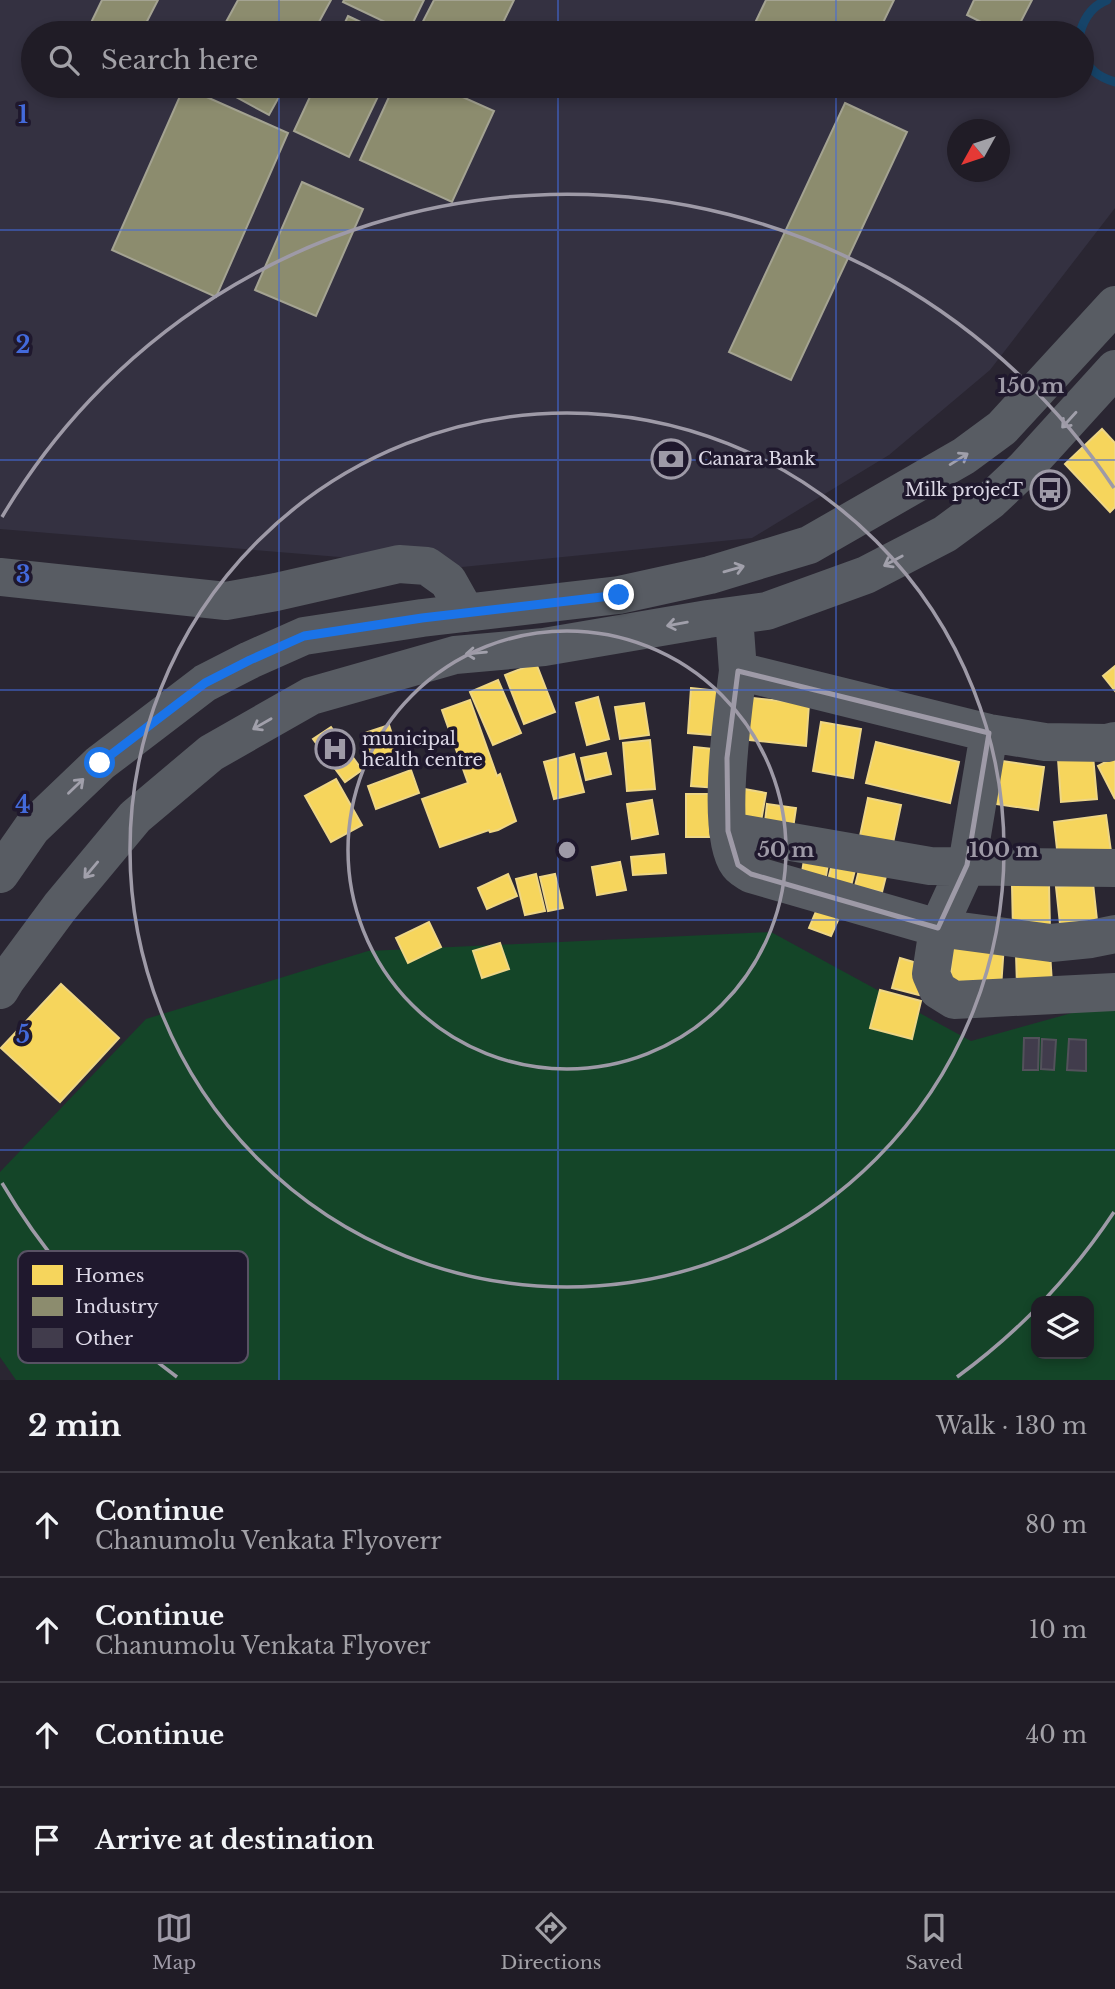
<!DOCTYPE html>
<meta charset="utf-8">
<style>
body{margin:0;font-family:"Libre Baskerville",serif;background:#28252e;color:#f1f3f6}
.controls{position:absolute;right:21px;bottom:21px;display:grid;overflow:hidden;border-radius:14px;box-shadow:0 4px 10px #0003}
.controls button{width:63px;height:63px;display:grid;place-items:center;padding:0;border:0;border-bottom:2px solid #3d3a43;background:#201c26;color:#f1f3f6;font:35px sans-serif}
.compass{position:absolute;left:947px;top:119px;width:63px;height:63px;border-radius:50%;background:#201c26;box-shadow:0 4px 10px #0003;rotate:230deg}
.stop{position:absolute;width:21px;height:21px;margin:-16px;border:5px solid #1a73e8;border-radius:50%;background:#fff}
.stop.end{background:#1a73e8;border-color:#fff;box-shadow:0 2px 7px #0008}
.list{margin:0;padding:0;list-style:none}
h2{display:flex;justify-content:space-between;align-items:center;height:91px;margin:0;padding:0 28px;font-size:30px}
h2 small{font-size:23px;font-weight:400;color:#a2a1a7}
.list li{display:grid;grid-template-columns:46px 1fr auto;gap:21px;align-items:center;box-sizing:border-box;height:105px;padding:0 28px;border-top:2px solid #3d3a43}
.list b{display:block;font-size:26px;white-space:nowrap}
.list p{margin:0;font-size:23px;white-space:nowrap;color:#a2a1a7}
.list em{font-size:23px;font-style:normal;color:#a2a1a7}
.icon{flex:none;width:38px;height:38px;fill:none;stroke:currentColor;stroke-width:2;stroke-linecap:round;stroke-linejoin:round}
.map{position:relative;flex:none;width:1115px;height:1380px;overflow:hidden}
.search{position:absolute;background:#201c26;box-shadow:0 4px 10px #0003;left:21px;right:21px;top:21px;height:77px;display:flex;align-items:center;gap:18px;box-sizing:border-box;padding:0 24px;border-radius:38px;color:#a2a1a7;font-size:26px}
.sheet{height:511px;background:#201c26}
nav{display:flex;justify-content:space-around;align-items:center;box-sizing:border-box;height:98px;border-top:2px solid #3d3a43;background:#201c26;font-size:19px;color:#a2a1a7}
nav a{display:grid;justify-items:center;gap:4px}
nav .on{color:#9e9aa7}
.map>svg:first-child{display:block}
.industrial{fill:#343141;fill-rule:evenodd}
.green{fill:#144528;fill-rule:evenodd}
.homes{fill:#f6d55c;stroke:#eed685;stroke-width:2}
.industry{fill:#8c8c6e;stroke:#a4a392;stroke-width:2}
.lines{fill:none;stroke-linecap:round;stroke-linejoin:round}
.stream{stroke:#164469;stroke-width:9}
.building{fill:#413c4c;stroke:#53515b;stroke-width:2}
.minor{stroke:#585c63;stroke-width:38}
.oneway{stroke:#a1a0ab}
.route{stroke:#1a73e8;stroke-width:9}
.marked{fill:none;stroke:#9e9aa7;stroke-width:5;stroke-linejoin:round}
.grid{fill:none;stroke:#436adb;stroke-width:2;stroke-opacity:0.55}
.ring{fill:none;stroke:#9e9aa7;stroke-width:3.5}
.labels{text-anchor:middle;stroke-width:7;stroke-linejoin:round;paint-order:stroke}
.poi-label{font-size:18px;fill:#dcd8e6;stroke:#1f182d;text-anchor:start}
.key{fill:#1f182d;stroke:#585264;stroke-width:2}
.key-label{font-size:19px;fill:#dcd8e6}
.grid-label{font-size:23px;text-anchor:middle;font-weight:bold;fill:#436adb;stroke:#1f182d;stroke-width:7;stroke-linejoin:round;paint-order:stroke}
.centre{fill:#9e9aa7;stroke:#1f182d;stroke-width:3.5}
.ring-label{font-size:21px;text-anchor:middle;font-weight:bold;fill:#9e9aa7;stroke:#1f182d;stroke-width:7;stroke-linejoin:round;paint-order:stroke}
</style>
<div class="map">
<svg width="1115" height="1380" viewBox="0 0 1115 1380">
<rect width="100%" height="100%" fill="#2a2632"/>
<path class="industrial" d="M0,0h1115v208l-125,162 -101,85 -137,83 -290,29 -462,-38zM33,33h1049v53h-1049zM958,130h42v42h-42z"/>
<path class="green" d="M771,932l200,109 144,-40v379h-1099l-16,-23v-185l146,-153 222,-68zM1036,1301h53v53h-53z"/>
<path class="homes" d="M1102,429l13,14v64l-5,5 -45,-48z
M536,663l19,49 -31,12 -19,-49z
M1115,666v25l-12,-15z
M498,680l23,53 -28,12 -23,-53z
M691,688l36,4 -4,44 -35,-3z
M598,697l11,42 -22,6 -11,-42z
M744,697l65,7 -3,42 -66,-7z
M470,700l27,76 3,-2 16,47 -18,9 -8,2 -1,-2 -49,17 -18,-48 46,-16 -26,-73z
M644,703l5,32 -29,4 -5,-32z
M821,722l40,7 -8,49 -40,-7z
M389,725l11,34 -28,9 -10,-34z
M331,727l31,43 -17,12 -32,-43z
M650,740l5,49 -28,2 -4,-48z
M876,742l83,20 -9,41 -84,-20z
M694,747l28,3 -3,38 -28,-2z
M606,753l5,21 -25,6 -5,-22z
M574,754l10,38 -30,7 -10,-37z
M1093,756l4,43 -36,3 -3,-43z
M1115,757v42l-17,-33z
M995,760l49,7 -6,43 -49,-7z
M411,770l8,23 -43,16 -8,-23z
M336,779l26,46 -31,17 -26,-46z
M739,788l27,5 -6,34 -27,-5z
M686,794h30l1,43h-31z
M868,798l33,7 -8,38 -33,-7z
M652,800l6,34 -26,5 -5,-35z
M767,804l29,4 -4,27 -28,-4z
M1106,815l6,44 -54,-1 -4,-36z
M664,854l2,19 -33,2 -2,-18z
M805,854l24,4 -5,30 -24,-4z
M833,860l23,6 -7,28 -23,-6z
M620,862l6,28 -29,5 -5,-28z
M860,866l27,6 -5,20 -27,-6z
M508,874l9,22 -30,13 -9,-21z
M536,874l9,37 -20,4 -9,-36z
M555,874l8,34 -15,3 -8,-34z
M1093,883l4,37 -37,4 -4,-37z
M1012,885h37l1,44 -37,1z
M820,902l22,9 -11,25 -22,-8z
M429,922l12,25 -33,16 -12,-25z
M953,940l51,4 -3,44 -51,-5z
M500,943l9,26 -27,9 -9,-27z
M1050,952l2,32 -35,2 -1,-32z
M900,958l27,8 -8,29 -27,-7z
M61,984l58,54 -59,64 -59,-54z
M880,990l41,11 -9,38 -42,-11z"/>
<path class="industry" d="M102,0h56l-17,33h-55z
M238,0h93l-18,33h-93z
M344,0h80l-16,33 -65,-31z
M434,0h80l-16,33h-81z
M766,0h128l-16,33h-102l-21,-10z
M974,0h58l-17,33h-12l-36,-18z
M348,16l36,17h-44z
M216,86h69l-16,29z
M315,86h68l-34,71 -55,-26z
M394,86h44l56,25 -42,91 -92,-42z
M184,87l104,46 -72,164 -104,-47z
M845,103l62,29 -116,248 -62,-28z
M302,182l61,27 -47,107 -61,-26z"/>
<g class="lines">
<path class="stream" d="M1080,33c4,-15 12,-27 27,-33
M1082,53c6,16 16,24 33,29"/>
</g>
<path class="building" d="M1024,1038h15l-1,32h-15z
M1042,1039l14,1 -2,30 -13,-1z
M1069,1039l17,1v31l-19,-1z"/>
<g class="lines">
<path class="minor" d="M0,577l226,24 50,-9 123,-28 28,2 21,15 18,32
M734,616l4,55 251,62 56,9 62,1 8,-2
M738,671c-5,39 -23,163 0,193 2,4 9,7 13,10l187,54 113,15 40,-4 24,-5
M989,733l-22,132 -29,63 -7,46 7,16 16,10 161,-8
M728,831l202,35 185,2
M0,874l32,-46 68,-65 105,-80 45,-23 54,-24 118,-18 197,-23 91,-20 99,-30 155,-89 38,-28 113,-123
M0,990l6,-10 54,-73 75,-90 76,-64 100,-57 144,-41 89,-8 164,-28 59,-8 99,-36 79,-41 45,-33 35,-33 90,-99"/>
</g>
<defs><path id="oneway-shaft" d="M-6 0H5M1.5-3L5.5 0L1.5 3" fill="none" stroke-width="1.6" stroke-linecap="round" stroke-linejoin="round" transform="scale(1.75)"/></defs>
<g class="oneway">
<use href="#oneway-shaft" transform="translate(1069 420) rotate(132)"/>
<use href="#oneway-shaft" transform="translate(959 459) rotate(-32)"/>
<use href="#oneway-shaft" transform="translate(893 561) rotate(152)"/>
<use href="#oneway-shaft" transform="translate(734 569) rotate(-16)"/>
<use href="#oneway-shaft" transform="translate(677 624) rotate(170)"/>
<use href="#oneway-shaft" transform="translate(476 653) rotate(175)"/>
<use href="#oneway-shaft" transform="translate(262 724) rotate(150)"/>
<use href="#oneway-shaft" transform="translate(76 786) rotate(-44)"/>
<use href="#oneway-shaft" transform="translate(91 870) rotate(130)"/>
</g>
<g class="lines">
<path class="route" d="M100,763l105,-80 45,-23 54,-24 118,-18 197,-23"/>
</g>
<path class="marked" d="M738,671l251,62 -22,132 -29,63 -187,-54 -13,-9 -10,-34 -1,-73z"/>
<path class="grid" d="M279,0v33M558,0v33M836,0v33M279,86v1294M558,86v1294M836,86v1294M0,230h1115M0,460h1115M0,690h1115M0,920h1115M0,1150h1115"/>
<g class="ring">
<circle cx="567" cy="850" r="219"/>
<circle cx="567" cy="850" r="437"/>
<path d="M1114 1212A656 656 0 0 1 1047 1297M1035 1310A656 656 0 0 1 957 1377M177 1377A656 656 0 0 1 2 1183M2 517A656 656 0 0 1 1114 488"/>
</g>
<defs>
<g id="bank-ring" transform="scale(2.0125)"><circle r="9.5" fill="#1f182d" stroke="#9e9aa7" stroke-width="1.5"/><path d="M-6-4H6V4H-6ZM0-2.3a2.3 2.3 0 1 0 0 4.6a2.3 2.3 0 1 0 0-4.6Z" fill="#9e9aa7"/></g>
<g id="bus-ring" transform="scale(2.0125)"><circle r="9.5" fill="#1f182d" stroke="#9e9aa7" stroke-width="1.5"/><path d="M-5-6H5V4H4V6H2V4H-2V6H-4V4H-5ZM-3.5-4V0h7V-4ZM-3.5 1.2v1.5H-2V1.2ZM2 1.2v1.5H3.5V1.2Z" fill="#9e9aa7"/></g>
<g id="hospital-ring" transform="scale(2.0125)"><circle r="9.5" fill="#1f182d" stroke="#9e9aa7" stroke-width="1.5"/><path d="M-5-5h3v3.5h4V-5h3V5h-3V1.5h-4V5h-3Z" fill="#9e9aa7"/></g>
</defs>
<g fill-rule="evenodd">
<use href="#bank-ring" x="671" y="459"/>
<use href="#bus-ring" x="1050" y="490"/>
<use href="#hospital-ring" x="335" y="749"/>
</g>
<g class="labels">
<g class="poi-label">
<text x="698" y="465">Canara Bank</text>
<text x="1023" y="496" text-anchor="end">Milk projecT</text>
<text x="362" y="745">municipal<tspan x="362" dy="21">health centre</tspan></text>
</g>
</g>
<rect x="18" y="1251" width="230" height="112" rx="10" class="key"/>
<rect x="32" y="1265" width="31" height="20" fill="#f6d55c"/>
<rect x="32" y="1297" width="31" height="19" fill="#8c8c6e"/>
<rect x="32" y="1328" width="31" height="20" fill="#413c4c"/>
<g class="key-label">
<text x="75" y="1282">Homes</text>
<text x="75" y="1313">Industry</text>
<text x="75" y="1345">Other</text>
</g>
<g class="grid-label">
<text x="23" y="123">1</text>
<text x="23" y="353">2</text>
<text x="23" y="583">3</text>
<text x="23" y="813">4</text>
<text x="23" y="1043">5</text>
</g>
<circle cx="567" cy="850" r="10" class="centre"/>
<g class="ring-label">
<text x="1031" y="393">150 m</text>
<text x="786" y="857">50 m</text>
<text x="1004" y="857">100 m</text>
</g>
</svg>
<div class="controls">
<button><svg class="icon" aria-label="layers" viewBox="0 0 24 24"><path d="M12 4l9 5-9 5-9-5zM3 14l9 5 9-5"/></svg></button>
</div>
<svg class="compass" viewBox="-18 -18 36 36"><path d="M0-13l5 13h-10z" fill="#e53935"/><path d="M0 13l5-13h-10z" fill="#a2a1a7"/></svg>
<div class="stop" style="left:100px;top:763px"></div>
<div class="stop end" style="left:619px;top:595px"></div>
<div class="search"><svg class="icon" aria-label="search" viewBox="0 0 24 24"><circle cx="10" cy="10" r="6"/><path d="M15 15l6 6"/></svg>Search here</div>
</div>
<section class="sheet">
<h2>2 min<small>Walk · 130 m</small></h2>
<ul class="list">
<li><svg class="icon" aria-label="ahead" viewBox="0 0 24 24"><path d="M12 20V5M6 11l6-6 6 6"/></svg><div><b>Continue</b><p>Chanumolu Venkata Flyoverr</p></div><em>80 m</em></li>
<li><svg class="icon" aria-label="ahead" viewBox="0 0 24 24"><path d="M12 20V5M6 11l6-6 6 6"/></svg><div><b>Continue</b><p>Chanumolu Venkata Flyover</p></div><em>10 m</em></li>
<li><svg class="icon" aria-label="ahead" viewBox="0 0 24 24"><path d="M12 20V5M6 11l6-6 6 6"/></svg><div><b>Continue</b></div><em>40 m</em></li>
<li><svg class="icon" aria-label="arrive" viewBox="0 0 24 24"><path d="M6 21V4h12l-3 4 3 4H6"/></svg><div><b>Arrive at destination</b></div></li>
</ul>
</section>
<nav>
<a class="on"><svg class="icon" aria-label="map" viewBox="0 0 24 24"><path d="M3 6l6-2 6 2 6-2v14l-6 2-6-2-6 2zM9 4v14M15 6v14"/></svg>Map</a>
<a><svg class="icon" aria-label="directions" viewBox="0 0 24 24"><path d="M12 3l9 9-9 9-9-9zM9 14v-3h6M13 9l2 2-2 2"/></svg>Directions</a>
<a><svg class="icon" aria-label="saved" viewBox="0 0 24 24"><path d="M7 4h10v16l-5-4-5 4z"/></svg>Saved</a>
</nav>
